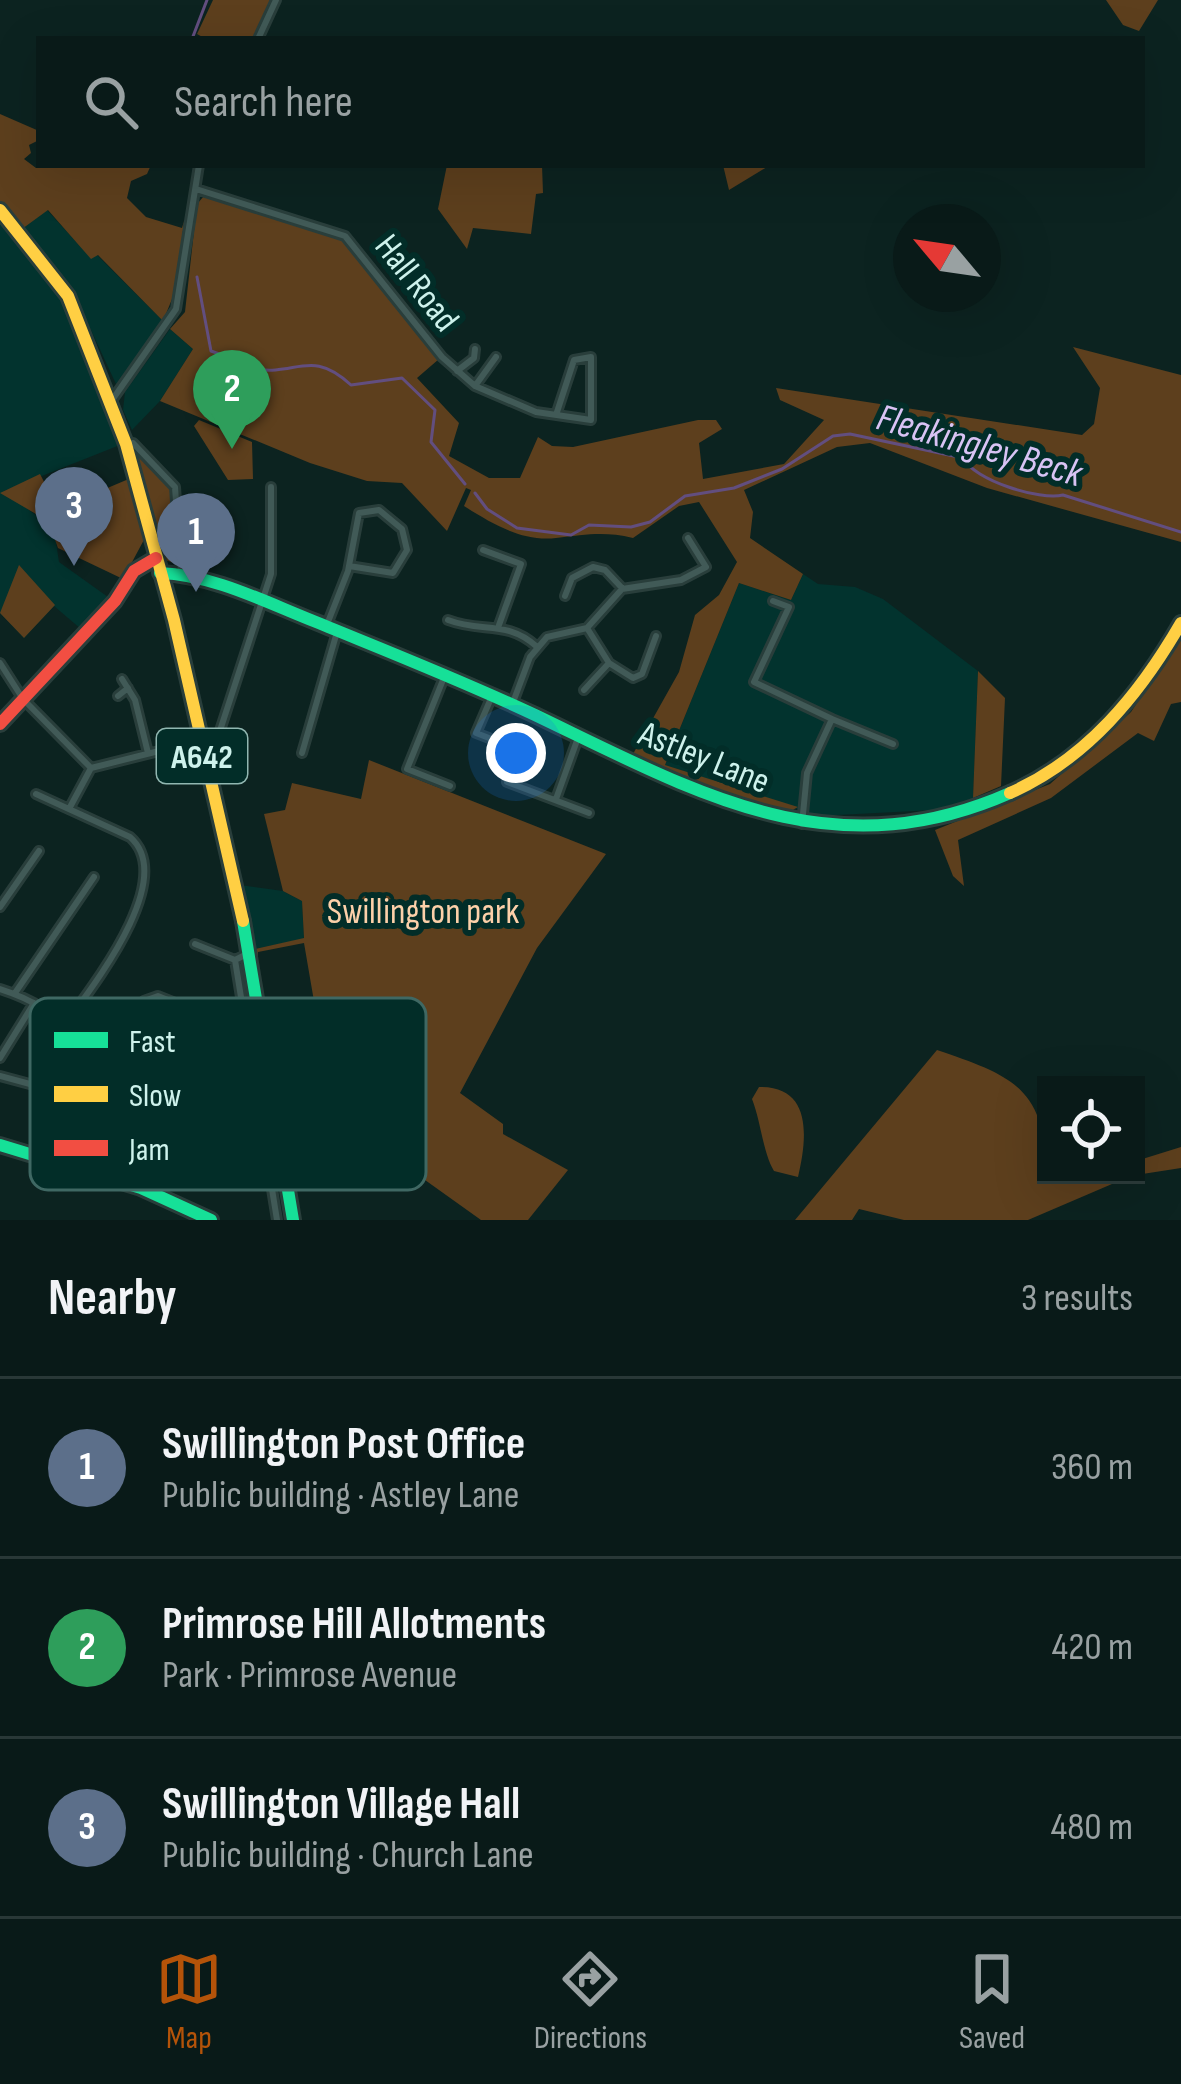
<!DOCTYPE html>
<meta charset="utf-8">
<style>
body{margin:0;font-family:"Sofia Sans Condensed",sans-serif;background:#122321;color:#f1f3f6}
.controls{position:absolute;right:36px;bottom:36px;display:grid;overflow:hidden;border-radius:0px;box-shadow:0 12px 48px #0002}
.controls button{width:108px;height:108px;display:grid;place-items:center;padding:0;border:0;border-bottom:3px solid #293837;background:#091a18;color:#f1f3f6;font:60px sans-serif}
.compass{position:absolute;left:893px;top:204px;width:108px;height:108px;border-radius:50%;background:#091a18;box-shadow:0 12px 48px #0002;rotate:299deg}
.you{position:absolute;left:516px;top:753px;width:42px;height:42px;margin:-30px;border:9px solid #fff;border-radius:50%;background:#1a73e8;box-shadow:0 0 0 18px #1a73e833}
.badge{display:grid;place-items:center;width:78px;height:78px;border-radius:50%;background:#b45309;color:#fff;font-size:39px;font-weight:700}
.pin{position:absolute;translate:-50% -99px;filter:drop-shadow(0 3px 6px #0008)}
.pin::after{content:'';position:absolute;top:63px;width:42px;height:36px;background:inherit;clip-path:polygon(0 0,100% 0,50% 100%)}
.list{margin:0;padding:0;list-style:none}
h2{display:flex;justify-content:space-between;align-items:center;height:156px;margin:0;padding:0 48px;font-size:51px}
h2 small{font-size:39px;font-weight:400;color:#99a1a2}
.list li{display:grid;grid-template-columns:78px 1fr auto;gap:36px;align-items:center;box-sizing:border-box;height:180px;padding:0 48px;border-top:3px solid #293837}
.list b{display:block;font-size:45px;white-space:nowrap}
.list p{margin:0;font-size:39px;white-space:nowrap;color:#99a1a2}
.list em{font-size:39px;font-style:normal;color:#99a1a2}
.icon{flex:none;width:66px;height:66px;fill:none;stroke:currentColor;stroke-width:2;stroke-linecap:round;stroke-linejoin:round}
.map{position:relative;flex:none;width:1181px;height:1220px;overflow:hidden}
.search{position:absolute;background:#091a18;box-shadow:0 12px 48px #0002;left:36px;right:36px;top:36px;height:132px;display:flex;align-items:center;gap:30px;box-sizing:border-box;padding:0 42px;border-radius:0px;color:#99a1a2;font-size:45px}
.sheet{height:696px;background:#091a18}
nav{display:flex;justify-content:space-around;align-items:center;box-sizing:border-box;height:168px;border-top:3px solid #293837;background:#091a18;font-size:33px;color:#99a1a2}
nav a{display:grid;justify-items:center;gap:6px}
nav .on{color:#b45309}
.map>svg:first-child{display:block}
.built{fill:#02332e}
.green{fill:#5d3f1d}
.lines{fill:none;stroke-linecap:round;stroke-linejoin:round}
.stream{stroke:#624e7f;stroke-width:3}
.street-casing{stroke:#293e3b;stroke-width:12}
.fast-casing{stroke:#293e3b;stroke-width:18}
.slow-casing{stroke:#293e3b;stroke-width:18}
.jam-casing{stroke:#293e3b;stroke-width:18}
.street{stroke:#415a57;stroke-width:6}
.fast{stroke:#16e098;stroke-width:12}
.slow{stroke:#ffcf43;stroke-width:12}
.jam{stroke:#f24e42;stroke-width:12}
.labels{text-anchor:middle;stroke-width:12;stroke-linejoin:round;paint-order:stroke}
.shield{fill:#022d28;stroke:#91b7b1;stroke-width:3}
.shield-label{font-size:33px;font-weight:bold;fill:#cef2ec}
.street-label{font-size:36px;fill:#cef2ec;stroke:#022d28}
.park-label{font-size:36px;fill:#fcd0a9;stroke:#022d28}
.water-label{font-size:39px;font-style:italic;fill:#d8c3f4;stroke:#022d28}
.key{fill:#022d28;stroke:#3f6863;stroke-width:3}
.key-label{font-size:33px;fill:#cef2ec}
</style>
<div class="map">
<svg width="1181" height="1220" viewBox="0 0 1181 1220">
<rect width="100%" height="100%" fill="#0c2320"/>
<path class="built" d="M47,210l44,48 6,-3 66,66 -47,63 -40,-86 -54,-69z
M0,220l67,86 53,139 -116,46 50,38 5,33 49,35 -27,32 -27,-23 -30,32 -24,-25z
M170,329l23,20 -33,52 -28,29 -9,-20 2,-18z
M803,574l15,10 37,3 28,12 95,72 -5,127 -39,12 -116,6 -153,-51 74,-182 52,17z
M240,885l43,6 19,10 2,38 -49,10z"/>
<path class="green" d="M213,0h58l-18,39h-47l-9,-5z
M1106,0h52l-19,31 -16,-6z
M0,114l39,17v9l-10,5 2,8 -7,6 12,9 3,-6 112,3 -4,9 -16,7 -4,17 19,19 36,11 2,-7 -7,66 -14,34 -65,-66 -7,4 -43,-49 -26,19 -22,-26z
M447,165h95l1,28 -7,1 -5,40 -58,-6 -6,21 -29,-40z
M723,165h43l1,2 -38,23z
M204,196l128,38 18,11 89,114 -22,19 42,45 -10,33 40,22h31l18,-41 14,9 21,1 125,-27h18l6,9 -23,14 4,36 81,-15 40,-44 -44,-20 -4,-12 306,47 12,-11 6,-36 -27,-41 108,28v167l-194,-54 -117,-45 -33,4 -93,43 9,22 -3,26 53,36 -12,26 -52,-17 -74,182 133,42 -14,8 -57,-18 -94,-43 46,-82 16,-57 24,-20 18,-33 -38,-60 -20,4 -46,32c-30,-7 -48,-3 -77,0 -34,4 -65,-15 -92,-32l7,-16 -5,-2 -19,43 -45,-48 -35,-2 -57,-18 -150,-62 33,-52 -23,-20 15,-17 12,-108z
M199,420l53,22 1,37 -25,1 -34,-54z
M133,448l41,45v70l-12,-4z
M40,474l18,35 73,-31 15,58 -23,43 -65,-31 -10,-27 -48,-28z
M19,565l36,40 -31,33 -24,-25z
M1181,635v67l-10,2 -17,37 -16,-8 -87,65 -93,42 6,46 -11,-10 -18,-46 115,-46 81,-72z
M978,671l27,27 -4,88 -28,12z
M369,760l237,94 -69,94 -77,145 43,31v10l65,36 -40,50h-47l-91,-65 -85,-77 33,-29 -17,-7 -17,-99 -46,9v20l-3,-23 49,-11 -2,-37 -19,-10 -19,-77 21,-4 7,-27 69,16z
M937,1050c77,26 109,39 109,125h87l-105,45h-124l-45,-11 -7,11h-57z
M759,1087c54,-1 48,52 39,90l-24,-6c-11,-18 -13,-49 -22,-72z
M1181,1147v21l-45,7v-14z"/>
<g class="lines">
<path class="stream" d="M192,39l15,-39
M197,277l14,74 33,12 8,-3 3,9c42,7 56,-21 96,16l51,-7 33,32 -4,32 34,42
M475,493l12,16 30,19 54,7 18,-10 42,2 19,-5 35,-26 49,-8 48,-19 51,-33 17,-2 113,24c11,22 77,43 100,37l118,37"/>
<g class="street-casing">
<path id="street" d="M258,39l18,-39
M196,189l149,47 97,121 33,29 61,26 55,8v-63l-17,3 -17,52
M457,371l17,-13 1,-9
M475,386l21,-29
M110,403l66,-94 23,-144
M126,444l7,-1 42,44 6,86
M483,550l38,14 -22,61
M565,596l7,-18 21,-11 12,3 17,18
M773,601l16,6 -35,75 78,37 -25,54 -5,51
M448,620c34,13 59,0 88,26
M326,627l22,-56 11,-58 20,-3 23,19 5,21 -14,23 -44,-7
M587,628l22,35 24,15 9,-4 14,-38
M0,663l23,36 68,69
M445,675l-38,94 43,17
M122,679l13,21 13,53
M584,690l25,-27
M118,696l10,-8
M512,705l18,-48 17,-20 40,-9 35,-39 59,-9 25,-13 -18,-29
M832,719l61,25
M489,738l-13,-5 16,-37
M213,752l58,-178v-87
M302,753l35,-121
M91,768l108,-27
M507,782l82,31
M36,794l94,43c48,42 -38,150 -64,186
M556,799l23,-64
M69,809l22,-41
M0,907l39,-56
M195,944l40,16 12,-6
M235,960l42,260
M0,989c57,18 57,38 98,68 43,30 108,10 155,2
M15,993l79,-116
M257,1011l17,1 7,32 -6,10 -11,2
M0,1058l34,-55
M111,1062l33,-61 14,-5 15,6 10,14 24,134
M144,1071l5,54
M0,1076l41,11
M85,1172l9,-81 11,-30"/>
</g>
<g class="fast-casing">
<path id="fast" d="M160,573c54,2 105,29 156,49 73,30 147,59 219,93 161,77 296,157 475,78
M243,921l50,299
M0,1145l141,43 70,32"/>
</g>
<g class="slow-casing">
<path id="slow" d="M0,210l68,86 58,148 48,176 69,301
M1010,793c77,-34 130,-99 171,-170"/>
</g>
<g class="jam-casing">
<path id="jam" d="M0,724l115,-123 19,-30 22,-13"/>
</g>
<use href="#street" class="street"/>
<use href="#fast" class="fast"/>
<use href="#slow" class="slow"/>
<use href="#jam" class="jam"/>
</g>
<g class="labels">
<rect class="shield" x="157" y="729" width="90" height="54" rx="9"/>
<g class="shield-label">
<text x="202" y="768">A642</text>
</g>
<g class="street-label">
<text transform="translate(418 282) rotate(52)" y="13">Hall Road</text>
<text transform="translate(705 756) rotate(22)" y="13">Astley Lane</text>
</g>
<g class="park-label">
<text x="423" y="923">Swillington park</text>
</g>
<g class="water-label">
<text transform="translate(980 444) rotate(16)" y="14">Fleakingley Beck</text>
</g>
</g>
<rect x="30" y="998" width="396" height="192" rx="18" class="key"/>
<rect x="54" y="1032" width="54" height="16" fill="#16e098"/>
<rect x="54" y="1086" width="54" height="16" fill="#ffcf43"/>
<rect x="54" y="1140" width="54" height="16" fill="#f24e42"/>
<g class="key-label">
<text x="129" y="1052">Fast</text>
<text x="129" y="1106">Slow</text>
<text x="129" y="1160">Jam</text>
</g>
</svg>
<div class="controls">
<button><svg class="icon" aria-label="locate" viewBox="0 0 24 24"><circle cx="12" cy="12" r="6"/><path d="M12 2v4M12 18v4M2 12h4M18 12h4"/></svg></button>
</div>
<svg class="compass" viewBox="-18 -18 36 36"><path d="M0-13l5 13h-10z" fill="#e53935"/><path d="M0 13l5-13h-10z" fill="#99a1a2"/></svg>
<div class="you"></div>
<div class="pin badge" style="left:196px;top:592px;background:#5c6f8a">1</div>
<div class="pin badge" style="left:232px;top:449px;background:#2e9e5b">2</div>
<div class="pin badge" style="left:74px;top:566px;background:#5c6f8a">3</div>
<div class="search"><svg class="icon" aria-label="search" viewBox="0 0 24 24"><circle cx="10" cy="10" r="6"/><path d="M15 15l6 6"/></svg>Search here</div>
</div>
<section class="sheet">
<h2>Nearby<small>3 results</small></h2>
<ul class="list">
<li><span class="badge" style="background:#5c6f8a">1</span><div><b>Swillington Post Office</b><p>Public building · Astley Lane</p></div><em>360 m</em></li>
<li><span class="badge" style="background:#2e9e5b">2</span><div><b>Primrose Hill Allotments</b><p>Park · Primrose Avenue</p></div><em>420 m</em></li>
<li><span class="badge" style="background:#5c6f8a">3</span><div><b>Swillington Village Hall</b><p>Public building · Church Lane</p></div><em>480 m</em></li>
</ul>
</section>
<nav>
<a class="on"><svg class="icon" aria-label="map" viewBox="0 0 24 24"><path d="M3 6l6-2 6 2 6-2v14l-6 2-6-2-6 2zM9 4v14M15 6v14"/></svg>Map</a>
<a><svg class="icon" aria-label="directions" viewBox="0 0 24 24"><path d="M12 3l9 9-9 9-9-9zM9 14v-3h6M13 9l2 2-2 2"/></svg>Directions</a>
<a><svg class="icon" aria-label="saved" viewBox="0 0 24 24"><path d="M7 4h10v16l-5-4-5 4z"/></svg>Saved</a>
</nav>
